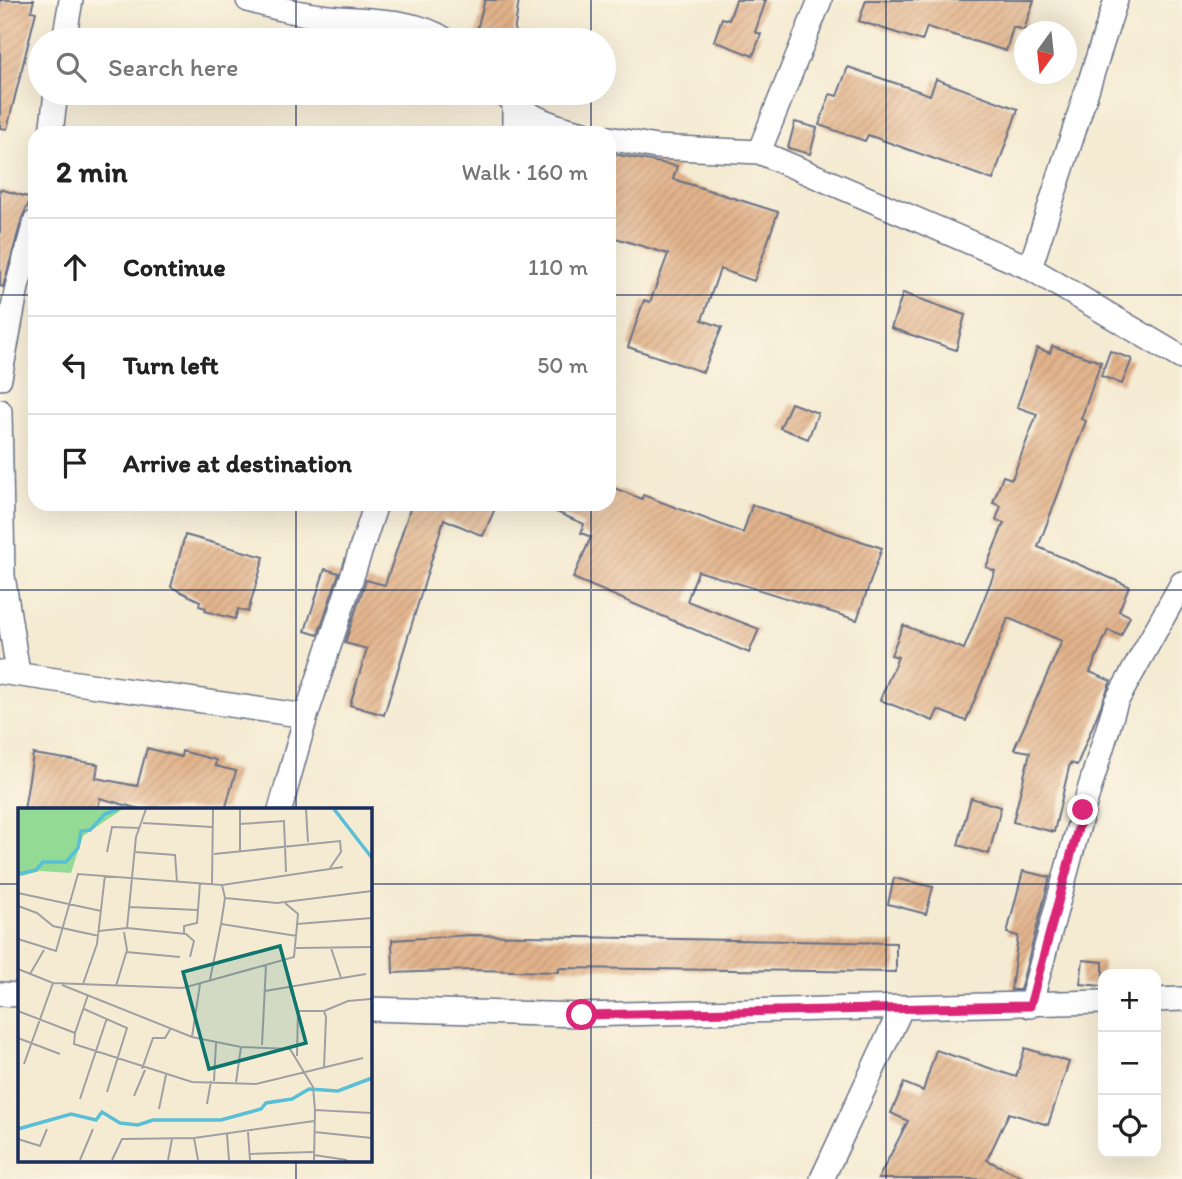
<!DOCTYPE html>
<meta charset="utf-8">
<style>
body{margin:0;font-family:Itim,sans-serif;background:#f6f6f6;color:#222}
.controls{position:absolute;right:21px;bottom:21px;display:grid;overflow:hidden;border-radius:14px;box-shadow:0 7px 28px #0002}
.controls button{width:63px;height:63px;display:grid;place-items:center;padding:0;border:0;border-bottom:2px solid #e0e0e0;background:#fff;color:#222;font:35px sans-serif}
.compass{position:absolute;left:1014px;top:21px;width:63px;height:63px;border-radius:50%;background:#fff;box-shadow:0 7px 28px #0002;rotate:195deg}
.stop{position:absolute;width:21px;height:21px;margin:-16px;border:5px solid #db2777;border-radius:50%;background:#fff}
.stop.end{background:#db2777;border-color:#fff;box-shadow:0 2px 7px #0008}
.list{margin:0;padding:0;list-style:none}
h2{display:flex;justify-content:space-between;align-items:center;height:91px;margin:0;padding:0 28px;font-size:30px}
h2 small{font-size:23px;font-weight:400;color:#767676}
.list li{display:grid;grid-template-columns:46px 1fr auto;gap:21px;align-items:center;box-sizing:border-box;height:98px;padding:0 28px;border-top:2px solid #e0e0e0}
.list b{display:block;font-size:26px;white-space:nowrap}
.list em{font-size:23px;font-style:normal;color:#767676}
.icon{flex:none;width:38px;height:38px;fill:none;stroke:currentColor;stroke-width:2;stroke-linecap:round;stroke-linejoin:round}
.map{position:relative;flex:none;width:1182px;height:1179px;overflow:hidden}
.search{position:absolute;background:#fff;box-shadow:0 7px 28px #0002;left:28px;top:28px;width:588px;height:77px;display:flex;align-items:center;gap:18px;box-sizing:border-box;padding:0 24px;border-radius:38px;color:#767676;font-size:26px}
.panel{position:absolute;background:#fff;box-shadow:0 7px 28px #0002;left:28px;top:126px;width:588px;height:385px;border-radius:21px}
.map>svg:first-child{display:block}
.building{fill:url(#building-hatch)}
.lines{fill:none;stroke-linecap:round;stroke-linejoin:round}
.street-casing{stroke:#677187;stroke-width:26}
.street{stroke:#fff;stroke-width:23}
.route{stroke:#db2777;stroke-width:9}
.grid{fill:none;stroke:#1b2f5e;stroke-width:2;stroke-opacity:0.55}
.inset-river{fill:none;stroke:#59bfd6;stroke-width:3.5}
.inset-road{fill:none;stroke:#9ea0a4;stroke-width:2}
.view{fill:#0f766e;fill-opacity:0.15;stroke:#0f766e;stroke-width:3.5}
.inset-edge{fill:none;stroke:#1b2f5e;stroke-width:3.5}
</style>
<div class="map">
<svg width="1182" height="1179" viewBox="0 0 1182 1179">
<defs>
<pattern id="building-hatch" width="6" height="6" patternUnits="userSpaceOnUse" patternTransform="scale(1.75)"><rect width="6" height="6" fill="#e2b38b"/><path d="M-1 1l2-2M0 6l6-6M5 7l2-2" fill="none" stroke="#c19a7a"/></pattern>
</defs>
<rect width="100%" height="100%" fill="#fcf5e5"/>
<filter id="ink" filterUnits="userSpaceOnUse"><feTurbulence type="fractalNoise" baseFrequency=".0143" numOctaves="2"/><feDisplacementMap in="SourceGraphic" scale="14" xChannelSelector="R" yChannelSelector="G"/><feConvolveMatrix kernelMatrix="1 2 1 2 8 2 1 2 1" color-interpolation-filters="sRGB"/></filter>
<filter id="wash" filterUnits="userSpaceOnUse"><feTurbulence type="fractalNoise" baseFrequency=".00686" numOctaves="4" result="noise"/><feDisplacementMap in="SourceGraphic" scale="28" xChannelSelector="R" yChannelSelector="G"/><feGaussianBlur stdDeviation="1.57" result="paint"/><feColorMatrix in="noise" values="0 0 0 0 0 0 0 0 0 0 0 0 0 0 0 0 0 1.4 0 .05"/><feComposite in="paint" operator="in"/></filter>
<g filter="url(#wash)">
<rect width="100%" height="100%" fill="#f5ebd3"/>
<g id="blocks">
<path class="building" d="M0,0h34l-3,11 5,1 -29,117 -7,-1z
M485,0h34l-6,40h-39z
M736,0h30l-11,32 6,2 -8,22 -39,-15 8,-23 7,2z
M866,0h168l-10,30 -11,-3 -7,24 -79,-24 -5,14 -63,-20z
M848,67l82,28 6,-16 82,30 -25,71 -125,-45 -3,6 -46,-16 11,-31 7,2z
M795,122l22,6 -7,26 -22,-6z
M614,154l63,12 -4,13 105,33 -24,69 -34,-12 -18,51 20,7 -19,45 -75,-25 16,-47 6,2 18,-48 -59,-18v-66z
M0,189l31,9 -9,20 -19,69 -3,-1z
M903,293l62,22 -9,35 -65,-22z
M1052,346l49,16 -20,57 5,2 -48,126 91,39 -10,25 11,5 -9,20 -13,-6 -18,42 21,9 -34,84 -7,-2 -16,69 -41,-10 17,-70 -16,-3 48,-108 -54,-23 -42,103 -28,-11 -5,11 -53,-21 18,-43 -7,-2 12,-30 61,24 31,-78 -9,-4 18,-44 -8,-3 5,-14 -8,-3 10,-27 9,3 25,-65 -20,-7 20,-59 13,5z
M1110,351l22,8 -10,25 -21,-8z
M791,403l27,10 -10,26 -28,-11z
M609,486l33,13 1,-4 100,38 9,-28 130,43 -25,72 -159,-49 -11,30 72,28 -10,24 -176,-75 18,-41 -10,-4 3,-9 -46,-20h71z
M408,504h89l-14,32 -39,-17 -60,196 -34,-10 17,-56 -22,-6 21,-63 19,5 26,-79z
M185,535l79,22 -16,55 -10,-3 -3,10 -30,-8 1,-3 -7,-2 1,-5 -29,-14z
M325,569l14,4 -21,62 -13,-4z
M147,748l34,9 1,-6 34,9 -1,6 21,5 -11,39h-82l-43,-12 -2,12h-74l9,-56 65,10 -2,14 41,8z
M971,798l30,9 -12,47 -31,-9z
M1023,871l27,6 -30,113h-9l7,-54 -11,-3z
M894,878l39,9 -7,27 -38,-10z
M470,935l426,8v29l-337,-4v4l-89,-2 -77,3 -1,-33z
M1083,960l20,2v24l-23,-2z
M1025,1048l44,14 -21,63 -39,-12 -22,47 39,19h-148l30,-58 -17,-8 13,-30 19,8 13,-41 80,27z"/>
</g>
</g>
<g filter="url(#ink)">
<use href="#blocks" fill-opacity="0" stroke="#677187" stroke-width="2"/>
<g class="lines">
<g class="street-casing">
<path id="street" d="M248,0c26,8 53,14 80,17 38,4 85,1 118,23
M64,40l7,-40
M505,93c17,23 51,34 79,40
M514,105v28
M51,133l5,-40
M609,138l47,9 103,5 271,116 152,90
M759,152l61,-152
M1030,268l86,-268
M0,378l17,-91 18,-65
M0,411l3,165 15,97
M0,672l306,44
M280,810l26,-94 70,-212
M0,994l19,1
M1156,1000l26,-1
M1030,1006l53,-196 33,-108 66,-119
M369,1009l213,6 521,-13
M822,1179l79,-170"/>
</g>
<use href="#street" class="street"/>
</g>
</g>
<g class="lines" filter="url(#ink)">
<path class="route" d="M582,1015l448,-9 53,-196"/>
</g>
<path class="grid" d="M296,0v40M591,0v40M886,0v1179M296,93v40M591,93v40M0,295h35M609,295h573M296,504v306M591,504v675M0,590h1182M0,884h19M369,884h813M296,1160v19"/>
<g transform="translate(18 808)">
<rect width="354" height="354" fill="#f5ebd3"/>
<path d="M0,1h105l-40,27 -12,37 -31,-2 -18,5h-4z" fill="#93db95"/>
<path class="inset-river" d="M316,1l38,49M0,66l18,-4 7,-8h23l12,-14 3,-17 9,-1 15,-16 13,-5M0,321l53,-15 25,6 6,-8 18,11 18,2 15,-5h68l40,-11 5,-6 26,-4 17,-10 29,2 34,-13"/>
<path class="inset-road" d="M288,1l2,33M125,15l69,4M222,16l44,-3 2,51M222,43v-42M89,44l5,-25 28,1M117,44l40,3 2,26M196,46l126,-13 1,11 -11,16M194,76l1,-75M204,77l3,13 -4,26 76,12M0,85l83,18M207,90l52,5 95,-12M0,98l19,7 16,13 46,10M112,99l68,3M279,116l75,-6M109,120l59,6 8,7 -4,16M81,123l28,-3 9,-91 10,-28M166,125v-7l13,-3 3,-40M0,131l38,12 22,-77 144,11 121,-18M278,140l76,-1M313,140l10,30M108,144l54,5M0,161l35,14 130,5 111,-31 4,-43 -13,-11M12,166l14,-24M192,172l11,-56M65,176l14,-40 8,-69M44,177l130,52 49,10 49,2 23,38 2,23M98,178l11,-36 -3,-18M272,180l8,23h26l2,6 -2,51M247,183l101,-17M66,201l43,19 -20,64M0,203l57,22 -1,11 118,38 64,2 107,-26M306,203l24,-10 23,-2M57,225l13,-38M174,229l8,-53M0,230l42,16M244,237l4,-80M279,248l1,-45M6,256l29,-81M124,261l11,-31h12l6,-10M196,273l2,-38M218,274l5,-35M116,288l11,-26M62,291l27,-81M189,296l4,-23M141,301l7,-34M230,324l2,28M296,324l58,6M209,326l2,26M176,330l4,22M0,331l22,7 7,-17M232,346l63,-2M296,347l33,5M62,352l13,-31M94,352l10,-21 72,-1 120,-17M150,352l4,-21M296,352l1,-50 57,3"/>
<path class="view" d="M262,138l26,97 -97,26 -26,-97z"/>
<rect width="354" height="354" class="inset-edge"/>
</g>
</svg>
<div class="controls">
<button>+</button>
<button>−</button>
<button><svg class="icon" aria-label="locate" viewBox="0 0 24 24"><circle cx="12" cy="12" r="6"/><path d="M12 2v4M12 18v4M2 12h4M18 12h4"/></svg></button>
</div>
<svg class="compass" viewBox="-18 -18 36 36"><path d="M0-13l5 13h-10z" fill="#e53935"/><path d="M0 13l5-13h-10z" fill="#767676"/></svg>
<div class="stop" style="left:582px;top:1015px"></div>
<div class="stop end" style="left:1083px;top:810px"></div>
<div class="search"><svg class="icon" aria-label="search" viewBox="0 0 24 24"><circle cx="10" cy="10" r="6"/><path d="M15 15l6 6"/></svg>Search here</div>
<section class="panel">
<h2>2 min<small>Walk · 160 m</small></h2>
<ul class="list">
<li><svg class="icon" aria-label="ahead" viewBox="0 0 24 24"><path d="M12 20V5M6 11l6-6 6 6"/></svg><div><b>Continue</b></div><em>110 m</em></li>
<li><svg class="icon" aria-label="left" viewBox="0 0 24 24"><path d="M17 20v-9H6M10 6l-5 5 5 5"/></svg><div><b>Turn left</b></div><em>50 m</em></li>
<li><svg class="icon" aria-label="arrive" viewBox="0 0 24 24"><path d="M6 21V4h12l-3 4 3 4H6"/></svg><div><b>Arrive at destination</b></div></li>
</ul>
</section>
</div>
